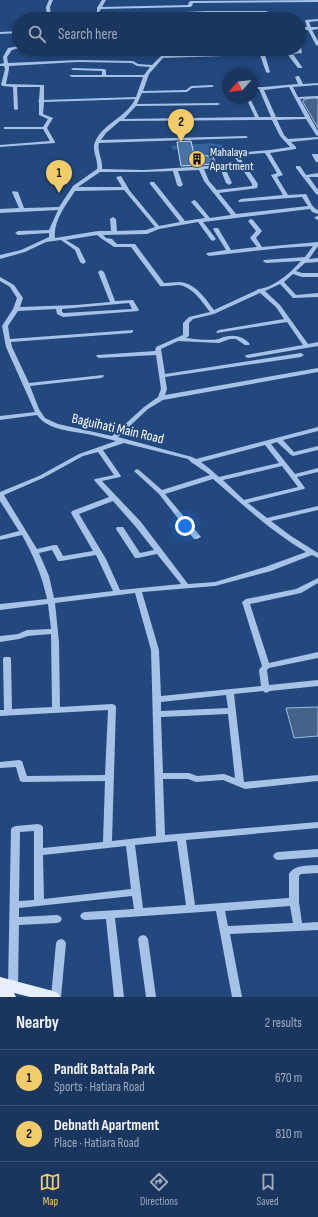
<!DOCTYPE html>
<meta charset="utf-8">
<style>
body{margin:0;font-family:"Sofia Sans Condensed",sans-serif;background:#233e64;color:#f1f3f6}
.compass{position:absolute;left:222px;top:68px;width:36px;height:36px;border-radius:50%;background:#1a365e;box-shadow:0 2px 6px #0003;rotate:242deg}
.you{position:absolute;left:185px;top:526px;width:14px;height:14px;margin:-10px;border:3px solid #fff;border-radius:50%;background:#1a73e8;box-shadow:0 0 0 6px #1a73e833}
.badge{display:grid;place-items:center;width:26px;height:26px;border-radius:50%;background:#f2cc68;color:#111;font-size:13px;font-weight:700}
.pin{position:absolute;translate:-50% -33px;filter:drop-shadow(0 1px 2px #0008)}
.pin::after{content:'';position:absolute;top:21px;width:14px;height:12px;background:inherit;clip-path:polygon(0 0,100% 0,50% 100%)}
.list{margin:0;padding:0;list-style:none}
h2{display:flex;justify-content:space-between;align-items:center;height:52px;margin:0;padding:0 16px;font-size:17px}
h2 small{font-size:13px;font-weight:400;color:#9fabbc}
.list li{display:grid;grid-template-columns:26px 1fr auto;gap:12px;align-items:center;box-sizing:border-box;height:56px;padding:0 16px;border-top:1px solid #385073}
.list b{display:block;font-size:15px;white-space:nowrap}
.list p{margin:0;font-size:13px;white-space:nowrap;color:#9fabbc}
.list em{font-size:13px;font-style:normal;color:#9fabbc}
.icon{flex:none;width:22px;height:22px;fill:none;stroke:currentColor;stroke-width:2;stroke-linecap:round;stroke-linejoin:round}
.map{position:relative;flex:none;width:318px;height:997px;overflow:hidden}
.search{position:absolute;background:#1a365e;box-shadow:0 2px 6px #0003;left:12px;right:12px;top:12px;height:44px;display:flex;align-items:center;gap:10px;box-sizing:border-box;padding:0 14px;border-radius:22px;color:#9fabbc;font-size:15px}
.sheet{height:164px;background:#1a365e}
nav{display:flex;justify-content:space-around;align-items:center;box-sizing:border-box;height:56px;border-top:1px solid #385073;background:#1a365e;font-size:11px;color:#9fabbc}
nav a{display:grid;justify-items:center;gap:2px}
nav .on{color:#f2cc68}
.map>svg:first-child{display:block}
.green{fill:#35629b}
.water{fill:#456288;stroke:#9abde7}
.building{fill:#4b72a6;stroke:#c9dcf5}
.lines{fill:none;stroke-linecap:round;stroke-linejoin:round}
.minor{fill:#a6c2e6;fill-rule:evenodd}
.major{fill:#e7effd;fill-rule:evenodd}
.labels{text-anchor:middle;stroke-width:4;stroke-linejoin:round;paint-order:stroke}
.far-poi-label{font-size:12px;fill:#fff;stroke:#22487d;text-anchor:start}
.street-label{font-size:14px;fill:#fff;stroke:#22487d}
</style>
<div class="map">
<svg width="318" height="997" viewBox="0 0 318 997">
<rect width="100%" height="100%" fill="#22487d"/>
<path class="green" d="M210,143l12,2 7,9h-8l1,2c-10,1 -18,-1 -28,-1l-1,-2 -13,-3h-7l-2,-4z"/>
<path class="water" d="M310,98h8v30l-15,-26v-2z
M318,707v29l-24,2 -8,-30z"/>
<path class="building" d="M191,141l3,14h9l10,2 3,7 -35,2 -4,-24z"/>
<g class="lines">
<path class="minor" d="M49,0h4l-3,7 1,12h-4l-1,-12z
M102,0h4l-4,7 86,-2 1,-3 2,-1 127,-1v2l-125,1 -1,3 -2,1 -89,2 -2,3h-2v-4z
M207,11h59l2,1v2h12l2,1c-4,2 -14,2 -18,0v-2h-57l-41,2 2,4h-4l-2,-3 -3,-2 -62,3 -2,-1 2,-1 63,-3 3,1z
M318,19v2l-9,1 2,5h7v2l-6,1 6,11v5l-2,-1 -8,-15h-9v-2l8,-1 -2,-7z
M19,31v2l-19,1v-2z
M19,46v2l-7,2 -5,7 1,6 70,-3 55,1 5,3 14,1 9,-9 -1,-7h4l1,7 132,-4 1,-1 -1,-2h2v-3l2,1 1,6 -9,1 9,13v1h-4l-10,-13h-23l5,17 -2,1 -2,-1 -6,-17 -97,3 -14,16 -6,17 43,-1 5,-4 21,-1 2,1 -2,1 -20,1 -5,4 -45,1 -5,11 81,-1 2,1 -2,1 -82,1 -12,13 131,-2 -9,-19h4l9,19h12l-12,-28h-7v-2h11l35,-3 -3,-7 2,-1h2l4,8 15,-1v2l-25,2 5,10 20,-1v2l-18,1 18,32v5l-2,-1 -10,-16 -29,1 7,15 4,4 30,-2v2l-27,3 5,5v2l-26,4 13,22 -6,2 11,18 18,-1c3,5 6,14 12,16v4l-6,-2 -2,-3 -107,13 13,17 -3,2 -2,-1 -13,-18 -39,7 -12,5 -44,1 3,3 6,1 5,5h18l29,39c5,0 10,-1 16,-1 16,2 25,16 34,28l43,-20 1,-1c16,-1 33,-17 43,-28l-35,2 -3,-2 1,-1 41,-3 8,-11 -31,2 -73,8 -3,-2 1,-1 19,-3 -13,-21 1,-1h4l13,22 26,-3 -7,-9 6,-7 -8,-10 3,-2 2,1 9,11 -6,7 6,9 56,-5v4l-9,13 9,-1v4l-13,1 -9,8 6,2h16v4h-16l-9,-3 -9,8 12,13 22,-2v4l-25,1 -13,-14 -15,7 15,14 28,39 10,-2v4l-70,12 -2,-1 -1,-1 1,-1 57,-10 -16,-23 -70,11 -1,-1 3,-2 65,-11 -8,-12 -16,-14 -46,21 -21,5 -4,4v13l-3,2c8,1 25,3 32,1 2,0 4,-2 6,-2 10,-3 19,-1 26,7l-1,1h-4l-9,-6h-6l-11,4 -41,-2 -17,8 4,25 136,-21 3,2 -3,2 -136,20 2,12 -2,6 153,-27v4l-155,28 -15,9 -30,28 74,20 4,2 122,-32v4l-35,9 11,12 24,-6v4l-25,6 -2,-1 -14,-13 -6,2 24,30 23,-6v4l-21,5 8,11 -1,1 -56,14 19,15 51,-12v4l-47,11 20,15 27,17v5l-6,-3 -41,16 -56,15 -73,6 17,58 2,46 100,-10 -2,-16 3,-4 -20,-64 4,-3 50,-10 22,-11v5l-17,10 -51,11 19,59 49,-11v6l-49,10 -2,2 2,15 49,-5v6l-48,5 -4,2 -3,-2 -29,3 10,88 74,-7v6l-73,8 -22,-9 -27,2 -8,-3h-25l2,56 153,-13v6l-132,12 9,65 94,-7v-24c6,-10 19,-8 29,-9v8l-17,1 -2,2v26l3,21 16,-1v8l-88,4 12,63h-10l-16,-86 -101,7 9,79h-10l-8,-78 -21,1 -3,-1 -2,-3 2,-3 3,-1 49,-3 -2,-13 -113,12v9l38,-2 3,1 2,3 -2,3 -3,1 -38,2 -1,61 -1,3 -4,1 -4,-1 -1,-3 3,-157 2,-2 3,-1 22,-2 3,1 2,2v21l60,-6 2,-61 -82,1 -3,-1 -4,-14 -16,1v-6l19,-2 3,1 5,15 78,-1 3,-65 -108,6v-6h4l-1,-51 1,-2h6l1,2 1,50 40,-2 -1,-73 -23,2 -9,3 -19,3v-6l18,-2 9,-4 24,-1 -3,-25 -48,6v-6l47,-5c-5,-24 -14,-44 -25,-64l-22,5v-4l19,-5 -19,-30v-9l39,-16 40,-22 37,-13c-8,-2 -16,-4 -24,-6 -18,-4 -44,-4 -55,-20l-37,5v-4l35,-4 -29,-65 -4,-21 11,-17 4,-11 -7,-11 -10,-6v-4l14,8 9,13 -3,9 56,-2 34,-3 -12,-30 3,-2 3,2 11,29 18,-1 6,10 -1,1 -75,6 -6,-3 -1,-5 -38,2 -10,15 2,13 123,-9v2l-2,1 -120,9 1,5 17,36 74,-8 1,1 -1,1 -2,1 -71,8 9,23 6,9 13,6 54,12 32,-29 14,-10 3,-8 -5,-34 -57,3 -3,-2 1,-1 58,-4 1,-4 27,-12v-12l6,-6 21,-5c-8,-10 -17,-25 -31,-27 -6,0 -13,2 -19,1l-29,-39h-17c-6,-5 -12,-7 -17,-12l-31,5 13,8 7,14 -3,2 -3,-2 -5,-12 -14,-10 -15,2 -21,10 -25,7v-4l21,-5 28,-13v-4l-31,2 -3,-2 3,-2 31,-1 9,-20 -58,3v-4l19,-1 -7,-16 1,-1 5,1 6,16 35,-1 14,-21 24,-17c2,-9 -6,-18 -2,-27 8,-19 31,-24 40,-43l-91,3 -1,12 10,4 -6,10 8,14v1l-55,4v-2l50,-4 -7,-12h-38l-2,-1 2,-1h38l5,-8 -9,-4v-13l-1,-1 1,-1 1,-13h-23l1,22 -2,1 -2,-1 -1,-22 -10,-1 -2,-1 4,-16 -1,-3h-4v-2l4,-1 -1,-6 5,-9zM78,62l54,1 5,3 13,1 -6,8h-38v-5l-2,-1 -31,-1 -2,1 2,1 29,1v4h-32v1l2,1h71l-7,20 -92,3v-15l-38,-1 3,-15v-3zM289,87l16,30h-29l-12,-27zM256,120h16l8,16 10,11 -20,3 -37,3v1l6,10 -95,6 -42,-1c1,-9 -5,-17 -3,-26l147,-5 2,-1 -2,-1 -145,4 5,-7 14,-12zM265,153l12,20 -6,2 12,20 -42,4 -3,2 1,1 63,-5 6,9 -72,8 -17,-21 38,-5 1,-4 -20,-29zM241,167l11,17v2l-35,4 -8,-9 -5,-12 16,-1 6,15 3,2 3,-2 -7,-15zM199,170l5,11 27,34 -21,3 -14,-17 -2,-1 -3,2 14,16 -20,3 -31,-39h-4v2l30,38 -21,4 -29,-35 -9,-15 -5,1 6,10h-44l22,-15h44l29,-1 4,14 3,2 3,-2 -5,-14zM124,190l31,37 -9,3 -29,1 -1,-12 -3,-2 -3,2 1,12h-13l-43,7c-2,-17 11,-33 20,-47zM129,303l3,6 -68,4 -2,-1v-3zM124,443l64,16 4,4 2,1 16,11 -48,15 -23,-20 -2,-1 -3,2 25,23 35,45h3l4,-2 -36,-43 48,-15c30,26 59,53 93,73l-41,15 -50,15 -27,2 -47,-62 -39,-41 18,-4 1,-1 -18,-26zM265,445l14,18 -60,14 -9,-8 -9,-7zM98,452l16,23 -19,4 -1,1 15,17 -37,14 -1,2 22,38 -30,5 -6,-11h-3l-17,4 -33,-54 39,-17 40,-22zM282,466l16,21 -54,13 -21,-20zM113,501l22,25 19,24 -14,3 -17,-26h-6l-1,2 19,29h3l19,-4 24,30 -61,6 -14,-31 -27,-45zM52,550l6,11h3l35,-6 17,36 -59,7 -5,-22 -10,-23zM135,593l16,57 5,186 -44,5 4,-134 -1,-2 -3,-1 -52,3 -1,-65 -4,-39zM226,695l2,13 -67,3v-9zM228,714l7,64 -11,-4 -27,2 -8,-3h-26l-2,-56zM34,831v69l-15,1 1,-69zM177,841l9,64 -43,3 -8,-63zM126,846l5,43 -87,10 -1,-44zM290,906l3,17 -65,3 -3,-15z
M312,154h6v8h-2l-4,-7z
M296,166h4l6,9 12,-2v4h-9l9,13v5l-2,-1 -20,-26z
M317,216h1v4l-4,-2z
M318,849v8l-40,3 -3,-1 -2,-3 2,-3 3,-1z
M143,935l3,1 2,3 8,58h-10l-8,-58 2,-3z
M61,939l3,1 2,3 -5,54h-10l5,-54 2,-3z"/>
<path class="major" d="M0,977l53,14 5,2 2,4h-30l-16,-4 2,4h-16z"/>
</g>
<defs>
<g id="building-disc" transform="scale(0.9)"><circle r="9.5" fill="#f2cc68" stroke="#22487d"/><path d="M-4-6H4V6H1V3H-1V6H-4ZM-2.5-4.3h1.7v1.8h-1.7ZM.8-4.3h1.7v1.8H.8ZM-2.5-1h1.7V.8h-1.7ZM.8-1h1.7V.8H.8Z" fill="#111"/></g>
</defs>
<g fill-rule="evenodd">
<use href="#building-disc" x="197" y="159"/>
</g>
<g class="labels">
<g class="far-poi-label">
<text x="210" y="156">Mahalaya<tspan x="210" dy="14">Apartment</tspan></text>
</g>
<g class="street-label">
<text transform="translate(118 428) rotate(13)" y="5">Baguihati Main Road</text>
</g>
</g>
</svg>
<svg class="compass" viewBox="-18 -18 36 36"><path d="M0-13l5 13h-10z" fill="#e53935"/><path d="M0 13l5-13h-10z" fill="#9fabbc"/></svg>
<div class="you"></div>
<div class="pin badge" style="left:59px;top:193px">1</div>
<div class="pin badge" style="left:181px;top:142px">2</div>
<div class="search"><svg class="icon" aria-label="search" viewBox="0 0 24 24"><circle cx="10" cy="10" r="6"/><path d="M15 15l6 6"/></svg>Search here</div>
</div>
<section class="sheet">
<h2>Nearby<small>2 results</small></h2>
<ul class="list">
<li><span class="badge">1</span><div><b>Pandit Battala Park</b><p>Sports · Hatiara Road</p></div><em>670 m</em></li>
<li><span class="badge">2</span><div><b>Debnath Apartment</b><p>Place · Hatiara Road</p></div><em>810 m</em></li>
</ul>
</section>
<nav>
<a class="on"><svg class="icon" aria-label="map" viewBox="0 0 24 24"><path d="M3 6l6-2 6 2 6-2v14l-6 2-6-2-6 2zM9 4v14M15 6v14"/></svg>Map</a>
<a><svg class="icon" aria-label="directions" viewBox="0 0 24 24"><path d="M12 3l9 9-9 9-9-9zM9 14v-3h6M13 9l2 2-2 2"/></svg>Directions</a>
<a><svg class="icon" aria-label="saved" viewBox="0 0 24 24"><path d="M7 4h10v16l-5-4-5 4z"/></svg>Saved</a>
</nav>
